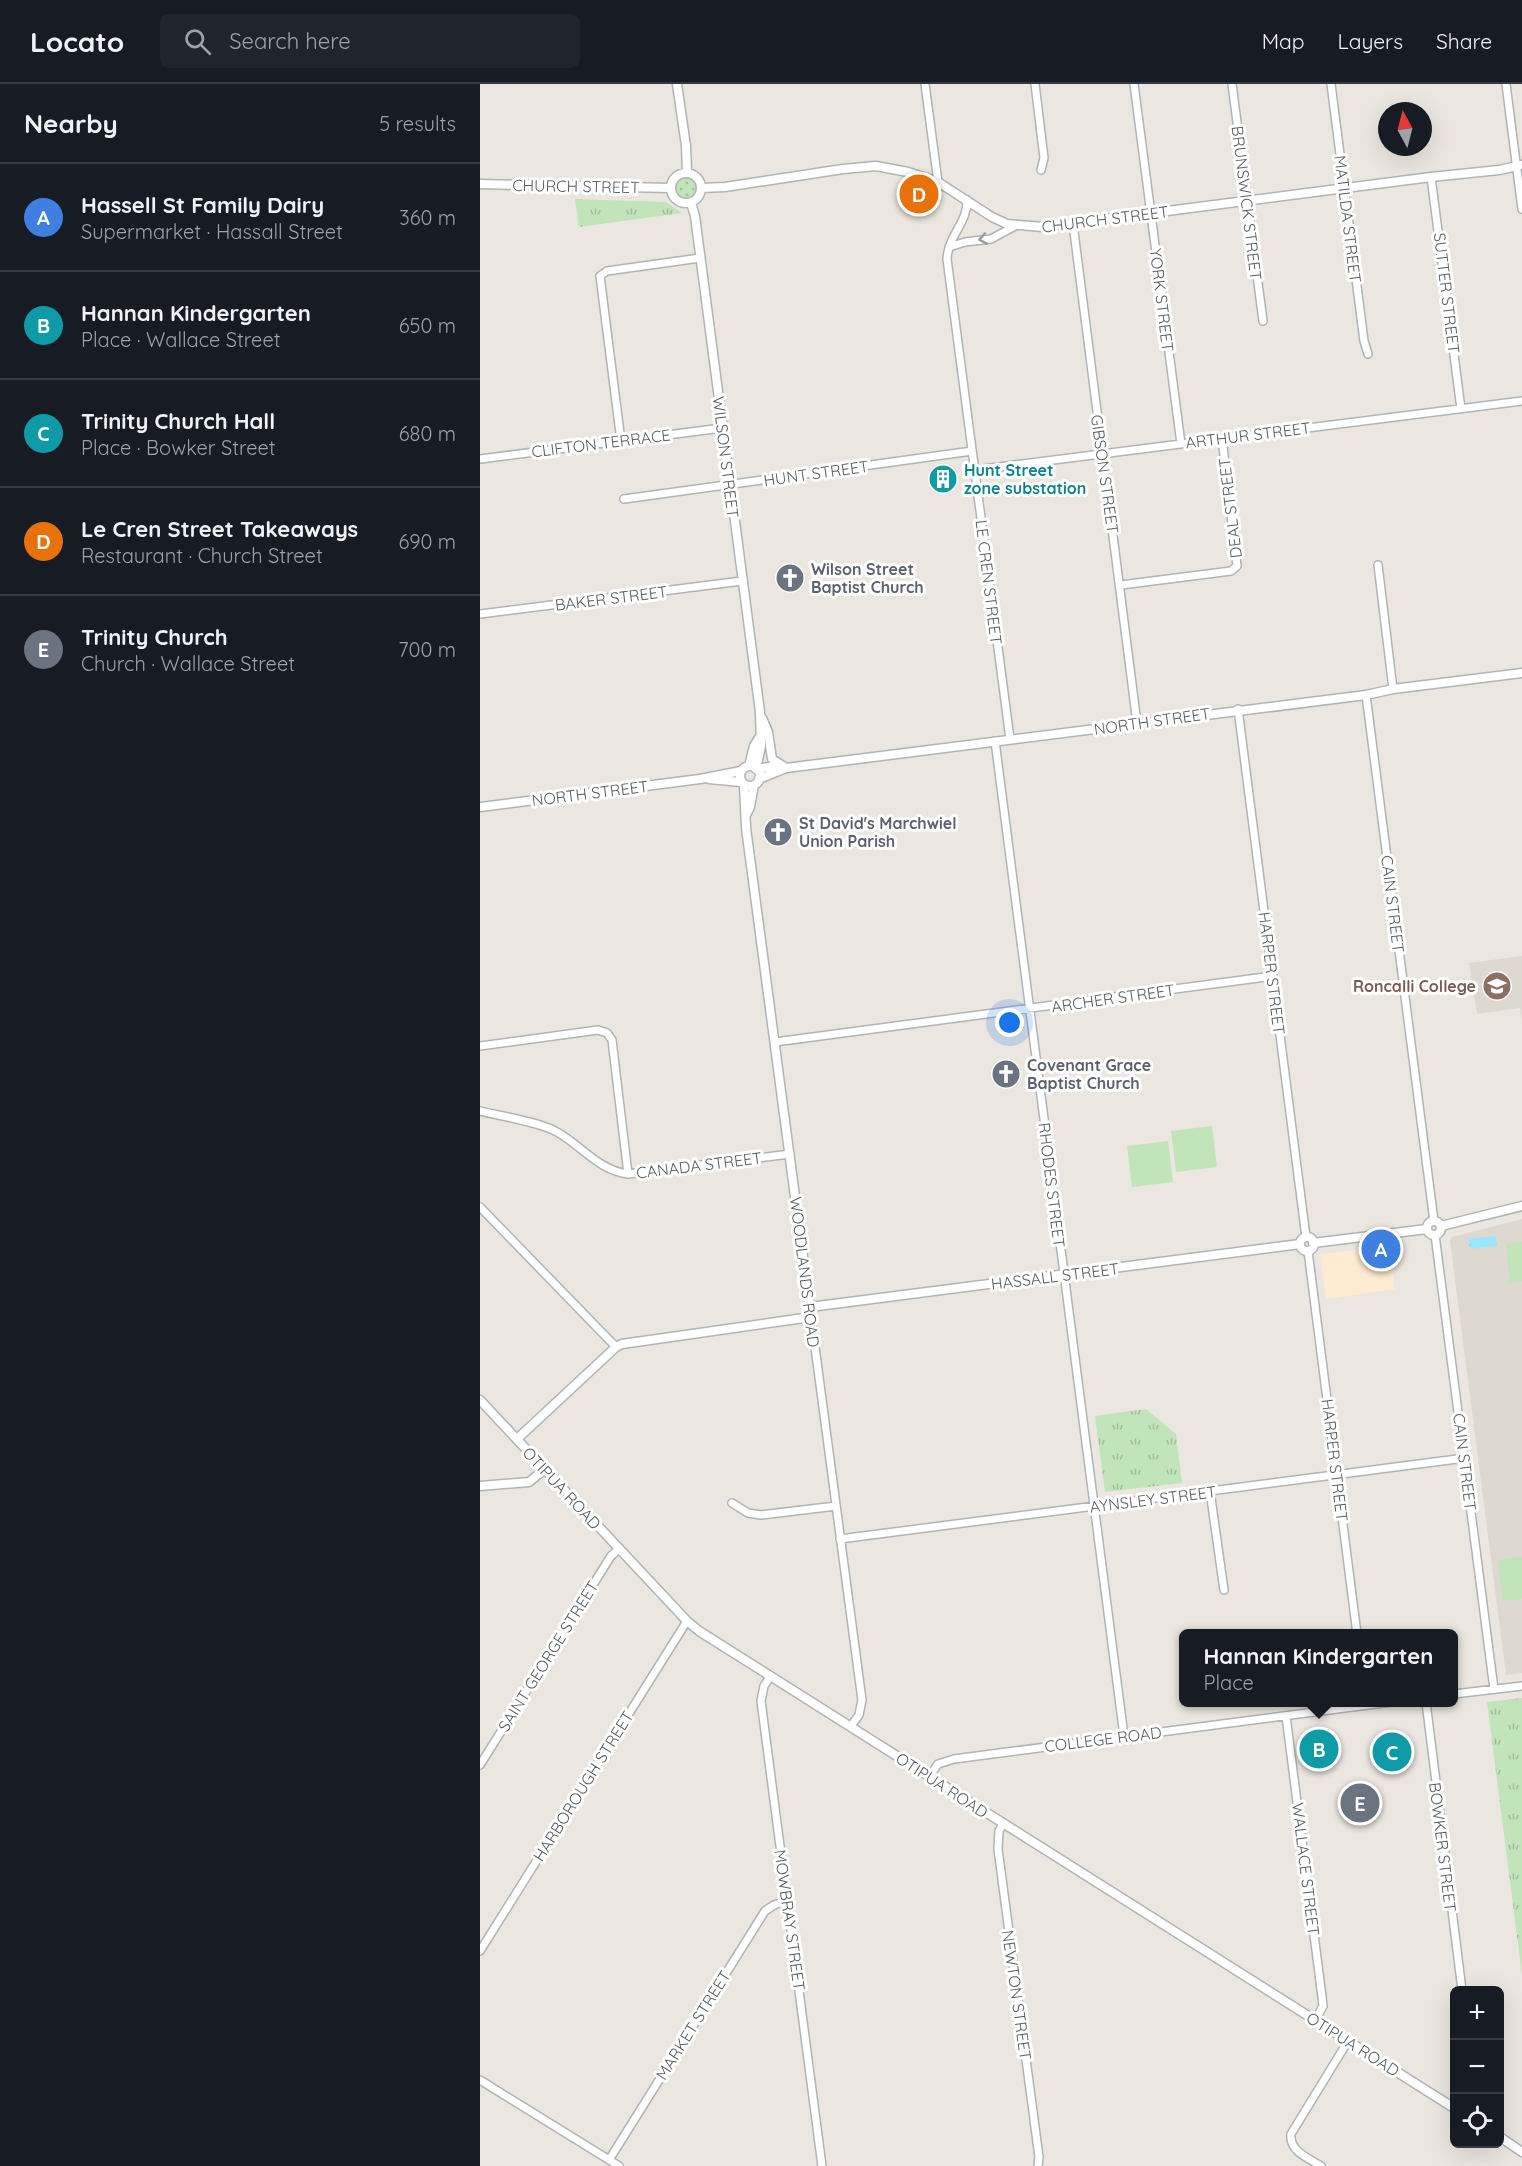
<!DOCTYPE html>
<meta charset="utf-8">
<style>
body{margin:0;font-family:Quicksand,sans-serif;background:#20242c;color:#f1f3f6}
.controls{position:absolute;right:18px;bottom:18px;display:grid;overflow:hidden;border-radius:9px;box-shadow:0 6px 24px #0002}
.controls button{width:54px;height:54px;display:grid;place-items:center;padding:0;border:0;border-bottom:2px solid #363941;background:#171b24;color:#f1f3f6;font:30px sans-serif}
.compass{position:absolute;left:898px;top:18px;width:54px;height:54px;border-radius:50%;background:#171b24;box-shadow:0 6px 24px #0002;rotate:353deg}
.you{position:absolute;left:530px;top:939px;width:21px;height:21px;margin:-15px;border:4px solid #fff;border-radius:50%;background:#1a73e8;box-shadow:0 0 0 9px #1a73e833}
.badge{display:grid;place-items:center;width:39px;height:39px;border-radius:50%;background:#2563eb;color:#fff;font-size:20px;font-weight:700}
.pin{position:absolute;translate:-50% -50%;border:3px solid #fff;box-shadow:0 2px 6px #0006}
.popup{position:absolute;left:699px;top:1545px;width:279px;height:78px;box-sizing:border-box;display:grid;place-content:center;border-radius:9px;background:#171b24;filter:drop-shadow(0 2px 4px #0005);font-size:20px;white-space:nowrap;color:#9ea1a6}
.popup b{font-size:22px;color:#f1f3f6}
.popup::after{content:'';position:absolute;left:50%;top:100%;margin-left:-12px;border:12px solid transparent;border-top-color:#171b24}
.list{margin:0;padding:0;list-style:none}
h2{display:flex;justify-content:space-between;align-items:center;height:78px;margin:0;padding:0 24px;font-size:26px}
h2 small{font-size:20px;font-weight:400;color:#9ea1a6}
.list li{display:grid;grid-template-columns:39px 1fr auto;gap:18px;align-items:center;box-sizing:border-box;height:108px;padding:0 24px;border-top:2px solid #363941}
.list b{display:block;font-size:22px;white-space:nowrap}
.list p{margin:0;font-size:20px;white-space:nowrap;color:#9ea1a6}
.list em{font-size:20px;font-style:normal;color:#9ea1a6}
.icon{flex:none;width:33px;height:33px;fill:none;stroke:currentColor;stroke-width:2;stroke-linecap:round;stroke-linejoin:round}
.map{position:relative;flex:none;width:1042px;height:2082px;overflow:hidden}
header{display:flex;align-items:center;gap:36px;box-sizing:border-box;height:84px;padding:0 30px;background:#171b24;border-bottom:2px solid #363941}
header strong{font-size:28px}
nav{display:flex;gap:33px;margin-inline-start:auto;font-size:21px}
.search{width:420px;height:54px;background:#20242c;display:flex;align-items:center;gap:15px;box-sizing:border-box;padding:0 21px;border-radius:9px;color:#9ea1a6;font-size:22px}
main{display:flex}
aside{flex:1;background:#171b24}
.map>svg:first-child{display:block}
.commercial{fill:#feebd1}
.education{fill:#ddd8d0}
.grass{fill:url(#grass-dots)}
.park{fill:url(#park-tufts)}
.garden{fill:#c2e4ba}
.water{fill:url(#water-ripples)}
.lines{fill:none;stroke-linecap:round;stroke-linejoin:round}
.minor-casing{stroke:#b0b4b7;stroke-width:10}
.tertiary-casing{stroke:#b0b4b7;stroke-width:11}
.minor{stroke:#fff;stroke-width:7}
.tertiary{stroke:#fff;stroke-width:8}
.oneway{stroke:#9b9ea0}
.labels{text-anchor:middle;stroke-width:6;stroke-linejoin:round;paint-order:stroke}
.street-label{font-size:16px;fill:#585d60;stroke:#fff}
.culture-label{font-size:16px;font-weight:bold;fill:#0d838f;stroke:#fff;text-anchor:start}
.worship-label{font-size:16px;font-weight:bold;fill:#5b616d;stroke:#fff;text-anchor:start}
.education-label{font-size:16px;font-weight:bold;fill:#785e54;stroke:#fff;text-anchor:end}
</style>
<header>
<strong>Locato</strong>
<div class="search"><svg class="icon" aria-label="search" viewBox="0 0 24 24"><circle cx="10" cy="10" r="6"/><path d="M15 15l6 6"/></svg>Search here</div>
<nav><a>Map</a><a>Layers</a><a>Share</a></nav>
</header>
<main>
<aside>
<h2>Nearby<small>5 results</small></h2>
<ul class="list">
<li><span class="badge" style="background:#3f7fe0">A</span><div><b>Hassell St Family Dairy</b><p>Supermarket · Hassall Street</p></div><em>360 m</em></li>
<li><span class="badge" style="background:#0f9aa8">B</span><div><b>Hannan Kindergarten</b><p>Place · Wallace Street</p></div><em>650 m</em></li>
<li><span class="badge" style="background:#0f9aa8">C</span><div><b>Trinity Church Hall</b><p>Place · Bowker Street</p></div><em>680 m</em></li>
<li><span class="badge" style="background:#e8710a">D</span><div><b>Le Cren Street Takeaways</b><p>Restaurant · Church Street</p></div><em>690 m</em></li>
<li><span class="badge" style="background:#6b7280">E</span><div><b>Trinity Church</b><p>Church · Wallace Street</p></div><em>700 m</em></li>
</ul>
</aside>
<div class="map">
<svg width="1042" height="2082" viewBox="0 0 1042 2082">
<defs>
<pattern id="grass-dots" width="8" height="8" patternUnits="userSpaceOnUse" patternTransform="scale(1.5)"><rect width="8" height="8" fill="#c2e4ba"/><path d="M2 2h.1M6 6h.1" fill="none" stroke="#a0bc9b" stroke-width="1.8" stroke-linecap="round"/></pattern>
<pattern id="park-tufts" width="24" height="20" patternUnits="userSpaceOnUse" patternTransform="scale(1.5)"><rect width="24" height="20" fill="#c2e4ba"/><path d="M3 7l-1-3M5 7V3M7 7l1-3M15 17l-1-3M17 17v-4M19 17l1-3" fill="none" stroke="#a0bc9b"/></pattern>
<pattern id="water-ripples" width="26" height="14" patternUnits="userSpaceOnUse" patternTransform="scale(1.5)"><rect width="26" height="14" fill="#9be6ff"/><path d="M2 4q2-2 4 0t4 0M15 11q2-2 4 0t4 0" fill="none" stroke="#81bed2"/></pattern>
</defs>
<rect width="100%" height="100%" fill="#ebe6df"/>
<path class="commercial" d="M909,1162l6,43 -69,10 -6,-45z"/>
<path class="education" d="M1042,872v64l-2,-12 -43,6 -8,-51z
M1042,1135v454l-16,2 -56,-434 2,-4z"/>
<path class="grass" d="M196 104a10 10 0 1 1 20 0a10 10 0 1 1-20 0Z"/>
<path class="park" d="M95,115l91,3 16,11 -103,14z
M666,1325l30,25 6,49 -77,9 -10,-76z
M1042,1614v277l-35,-273z"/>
<path class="garden" d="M732,1042l5,41 -41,5 -5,-41z
M688,1057l5,41 -41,5 -5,-41z
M1042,1158v39l-12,2 -4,-39z
M1042,1473v42l-19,2 -5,-41z"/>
<path class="water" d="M1016,1152l1,10 -27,3 -2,-10z"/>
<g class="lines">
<g class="minor-casing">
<path id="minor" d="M445,0l13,98
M555,0l9,74 -3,12
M654,0l47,360
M752,0l31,237
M851,0l33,257 4,13
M1026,0l16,125
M951,93l30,232
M487,116c1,22 -19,36 -20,59l63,480
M593,140l64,499
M469,163l16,-5 26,-3 24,-13
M141,357l-21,-165 7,-5 93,-13
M0,375l242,-31
M495,386l547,-69
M144,415l348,-48
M898,481l15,124
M641,501l110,-14 6,-5 -15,-128
M0,530l262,-33
M886,611l68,526
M758,625l68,528
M515,657l129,995
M295,958l498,-66
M0,962l118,-16 9,3 5,7 16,134
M0,1027c20,5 60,11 77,21 25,14 41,38 71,42l162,-20
M0,1123l136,140
M955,1151l59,454
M828,1167l49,383
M331,1233l51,383 -3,15 -8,11
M730,1407l14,99
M252,1419l16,10 13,2 75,-9
M360,1455l625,-81
M290,1593l-6,9 -3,15 61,465
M974,1610l68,-8
M946,1618l36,288
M806,1632l36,281 1,9 -8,15
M0,1681l131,-209 8,-7
M449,1693l9,-13 16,-5 437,-57
M523,1740l-4,7 -1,18 41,308 -1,9
M0,1867l207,-330
M0,1996l139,86
M129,2076l156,-249 9,-6 13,-4
M841,2082c-13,-8 -32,-15 -30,-32l57,-93"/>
</g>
<g class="tertiary-casing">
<path id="tertiary" d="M197,0l9,62 1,27
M191 104a15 15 0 1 1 30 0a15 15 0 1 1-30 0Z
M0,100l191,4
M221,104l24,-1 118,-18 33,-3 32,6 30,10 54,35 15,7 36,3 388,-50 68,-7 23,-5
M211,119l4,13 65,496 1,34 -5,23
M282,634l6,14 4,27 14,9
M269,682l5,-20 5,-8
M260 692a10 10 0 1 1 20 0a10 10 0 1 1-20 0Z
M277,685l17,-3 7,3
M229,695l32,3
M279,695l27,-11 580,-73 27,-6 129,-16
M0,723l220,-28 41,-8
M266,731l4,-8 4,-22
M947 1144a7 7 0 1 1 14 0a7 7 0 1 1-14 0Z
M961,1142l81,-20
M820 1160a7 7 0 1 1 14 0a7 7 0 1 1-14 0Z
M833,1159l114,-14
M330,1223l490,-63
M0,1316l207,221 12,10 755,477
M37,1355l99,-92 6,-3 189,-27 -65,-489 -2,-44
M0,1402l49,-4 16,-13
M1020,2053l22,15"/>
</g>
<use href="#minor" class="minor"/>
<use href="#tertiary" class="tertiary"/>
</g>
<defs><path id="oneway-chevron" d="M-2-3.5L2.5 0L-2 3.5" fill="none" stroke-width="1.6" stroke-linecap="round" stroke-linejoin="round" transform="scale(1.5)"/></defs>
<use class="oneway" href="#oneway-chevron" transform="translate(503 155) rotate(170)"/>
<defs>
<g id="building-disc" transform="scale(1.5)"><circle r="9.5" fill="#0f9aa8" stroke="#fff"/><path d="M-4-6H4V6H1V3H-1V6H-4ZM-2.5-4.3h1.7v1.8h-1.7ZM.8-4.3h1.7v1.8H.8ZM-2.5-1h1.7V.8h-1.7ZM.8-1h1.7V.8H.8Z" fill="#fff"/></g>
<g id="church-disc" transform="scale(1.5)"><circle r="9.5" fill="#6b7280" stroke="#fff"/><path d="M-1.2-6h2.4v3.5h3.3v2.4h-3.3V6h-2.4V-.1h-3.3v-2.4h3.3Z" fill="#fff"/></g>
<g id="school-disc" transform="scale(1.5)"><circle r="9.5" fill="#8d6e63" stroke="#fff"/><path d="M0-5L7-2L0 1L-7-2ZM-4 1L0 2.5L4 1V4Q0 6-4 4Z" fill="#fff"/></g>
</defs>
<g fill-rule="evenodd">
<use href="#building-disc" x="463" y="395"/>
<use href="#church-disc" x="310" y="494"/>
<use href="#church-disc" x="298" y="748"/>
<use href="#school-disc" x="1017" y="902"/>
<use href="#church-disc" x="526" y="990"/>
</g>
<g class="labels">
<g class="street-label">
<text transform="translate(96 102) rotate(1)" y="6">CHURCH STREET</text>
<text transform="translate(767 119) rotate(83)" y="6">BRUNSWICK STREET</text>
<text transform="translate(625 135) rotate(-7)" y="6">CHURCH STREET</text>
<text transform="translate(868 135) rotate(83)" y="6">MATILDA STREET</text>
<text transform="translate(967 209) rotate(83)" y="6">SUTTER STREET</text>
<text transform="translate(682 216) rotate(83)" y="6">YORK STREET</text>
<text transform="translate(768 351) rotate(-7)" y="6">ARTHUR STREET</text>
<text transform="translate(121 359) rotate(-7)" y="6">CLIFTON TERRACE</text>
<text transform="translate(246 373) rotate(83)" y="6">WILSON STREET</text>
<text transform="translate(336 389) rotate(-8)" y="6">HUNT STREET</text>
<text transform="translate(625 390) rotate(82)" y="6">GIBSON STREET</text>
<text transform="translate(750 424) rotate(-97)" y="6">DEAL STREET</text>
<text transform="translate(509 498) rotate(83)" y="6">LE CREN STREET</text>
<text transform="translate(131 514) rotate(-7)" y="6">BAKER STREET</text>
<text transform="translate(672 637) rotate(-8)" y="6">NORTH STREET</text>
<text transform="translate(110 709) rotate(-7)" y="6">NORTH STREET</text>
<text transform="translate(913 820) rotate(83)" y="6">CAIN STREET</text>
<text transform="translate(792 889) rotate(83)" y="6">HARPER STREET</text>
<text transform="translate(633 914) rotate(-8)" y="6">ARCHER STREET</text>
<text transform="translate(219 1081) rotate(-7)" y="6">CANADA STREET</text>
<text transform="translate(572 1101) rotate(83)" y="6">RHODES STREET</text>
<text transform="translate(325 1188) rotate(83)" y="6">WOODLANDS ROAD</text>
<text transform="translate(575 1192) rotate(-7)" y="6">HASSALL STREET</text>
<text transform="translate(855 1376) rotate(83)" y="6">HARPER STREET</text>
<text transform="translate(985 1378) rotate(83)" y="6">CAIN STREET</text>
<text transform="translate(82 1404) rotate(47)" y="6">OTIPUA ROAD</text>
<text transform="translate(673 1415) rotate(-7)" y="6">AYNSLEY STREET</text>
<text transform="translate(68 1572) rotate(-58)" y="6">SAINT GEORGE STREET</text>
<text transform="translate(623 1655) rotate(-7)" y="6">COLLEGE ROAD</text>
<text transform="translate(462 1701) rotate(33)" y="6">OTIPUA ROAD</text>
<text transform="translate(103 1702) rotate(-58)" y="6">HARBOROUGH STREET</text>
<text transform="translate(963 1763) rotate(83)" y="6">BOWKER STREET</text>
<text transform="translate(826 1785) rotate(83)" y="6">WALLACE STREET</text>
<text transform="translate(310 1836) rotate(82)" y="6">MOWBRAY STREET</text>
<text transform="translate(537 1911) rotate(82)" y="6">NEWTON STREET</text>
<text transform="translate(213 1941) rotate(-58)" y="6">MARKET STREET</text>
<text transform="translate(873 1960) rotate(32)" y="6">OTIPUA ROAD</text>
</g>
<g class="culture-label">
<text x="484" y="392">Hunt Street<tspan x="484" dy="18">zone substation</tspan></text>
</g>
<g class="worship-label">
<text x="331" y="491">Wilson Street<tspan x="331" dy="18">Baptist Church</tspan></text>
<text x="319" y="745">St David's Marchwiel<tspan x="319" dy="18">Union Parish</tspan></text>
<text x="547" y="987">Covenant Grace<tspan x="547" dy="18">Baptist Church</tspan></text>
</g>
<g class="education-label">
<text x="996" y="908">Roncalli College</text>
</g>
</g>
</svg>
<div class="controls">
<button>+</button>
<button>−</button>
<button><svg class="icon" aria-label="locate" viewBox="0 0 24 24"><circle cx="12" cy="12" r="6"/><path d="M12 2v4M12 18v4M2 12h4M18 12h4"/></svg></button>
</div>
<svg class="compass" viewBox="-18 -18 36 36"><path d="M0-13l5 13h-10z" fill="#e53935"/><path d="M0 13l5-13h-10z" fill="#9ea1a6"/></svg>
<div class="you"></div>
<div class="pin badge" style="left:901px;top:1165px;background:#3f7fe0">A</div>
<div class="pin badge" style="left:839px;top:1665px;background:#0f9aa8">B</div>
<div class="popup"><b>Hannan Kindergarten</b>Place</div>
<div class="pin badge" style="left:912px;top:1668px;background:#0f9aa8">C</div>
<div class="pin badge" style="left:439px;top:110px;background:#e8710a">D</div>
<div class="pin badge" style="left:880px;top:1719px;background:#6b7280">E</div>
</div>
</main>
